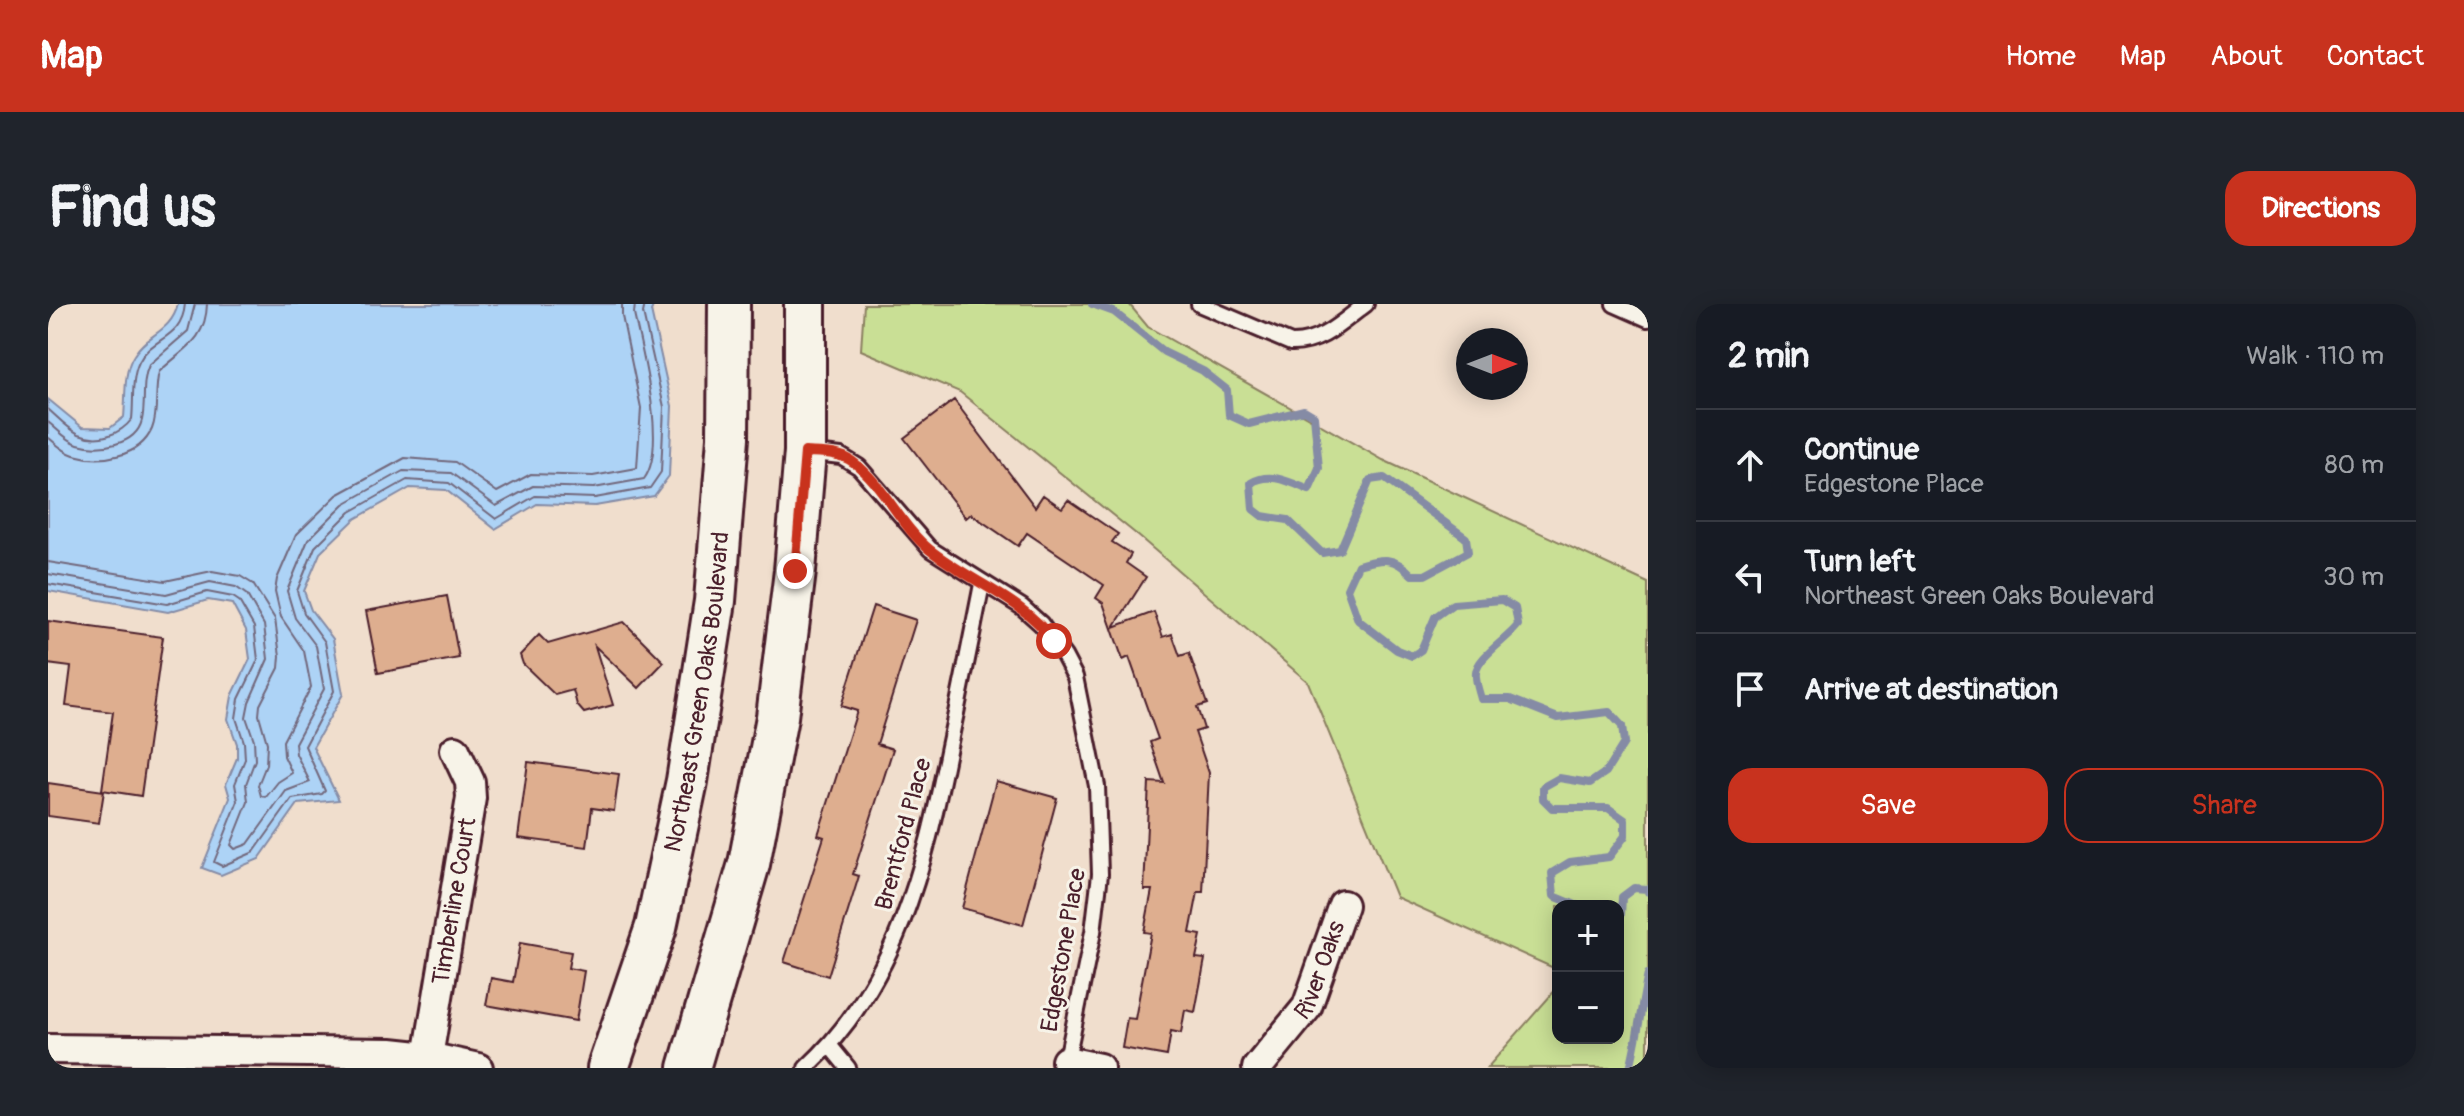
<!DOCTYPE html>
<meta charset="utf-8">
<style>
body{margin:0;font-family:Pangolin,sans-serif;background:#20242c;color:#f1f3f6}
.controls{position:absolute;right:24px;bottom:24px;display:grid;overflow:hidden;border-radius:16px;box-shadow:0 4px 20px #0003}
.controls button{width:72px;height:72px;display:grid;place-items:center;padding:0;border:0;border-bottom:2px solid #363941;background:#171b24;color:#f1f3f6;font:40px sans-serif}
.compass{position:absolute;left:1408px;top:24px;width:72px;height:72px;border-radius:50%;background:#171b24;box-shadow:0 4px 20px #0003;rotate:90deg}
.stop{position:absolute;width:24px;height:24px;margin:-18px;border:6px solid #c8321e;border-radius:50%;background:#fff}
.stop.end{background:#c8321e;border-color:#fff;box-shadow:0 2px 8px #0008}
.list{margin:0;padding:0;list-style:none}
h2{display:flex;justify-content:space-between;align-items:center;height:104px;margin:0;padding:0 32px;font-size:34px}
h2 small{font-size:26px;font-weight:400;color:#9ea1a6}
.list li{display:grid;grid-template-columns:52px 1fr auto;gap:24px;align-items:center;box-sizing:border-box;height:112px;padding:0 32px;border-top:2px solid #363941}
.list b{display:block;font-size:30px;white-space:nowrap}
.list p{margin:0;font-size:26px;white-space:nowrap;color:#9ea1a6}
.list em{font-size:26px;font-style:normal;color:#9ea1a6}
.actions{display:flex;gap:16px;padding:24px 32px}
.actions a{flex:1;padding:18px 0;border:2px solid #c8321e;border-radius:24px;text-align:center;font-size:28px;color:#c8321e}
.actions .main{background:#c8321e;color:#fff}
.icon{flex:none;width:44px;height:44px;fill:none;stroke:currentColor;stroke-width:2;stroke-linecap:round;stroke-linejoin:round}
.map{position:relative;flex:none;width:1600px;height:764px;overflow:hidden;border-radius:24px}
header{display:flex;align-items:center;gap:48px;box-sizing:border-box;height:112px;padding:0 40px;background:#c8321e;color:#fff}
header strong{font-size:38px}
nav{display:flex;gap:44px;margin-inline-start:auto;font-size:28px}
.intro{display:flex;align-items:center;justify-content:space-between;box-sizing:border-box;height:192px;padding:0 48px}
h1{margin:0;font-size:56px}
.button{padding:20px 36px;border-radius:24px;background:#c8321e;color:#fff;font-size:28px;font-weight:700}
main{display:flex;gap:48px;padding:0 48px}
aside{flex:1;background:#171b24;border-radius:24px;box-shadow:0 4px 20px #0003}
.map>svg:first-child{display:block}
.green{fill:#c9df95;stroke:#8a7f60;stroke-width:2}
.water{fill:#add3f6;stroke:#858ba5;stroke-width:2}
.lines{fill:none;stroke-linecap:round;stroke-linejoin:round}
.shore{stroke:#72677c;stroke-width:2}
.stream{stroke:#858ba5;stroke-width:8}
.building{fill:#deae8f;stroke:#4a1f2b;stroke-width:2}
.lane-casing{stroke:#4a1f2b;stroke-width:20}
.street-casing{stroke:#4a1f2b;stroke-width:34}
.secondary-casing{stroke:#4a1f2b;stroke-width:46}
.lane{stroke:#f7f3e8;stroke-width:14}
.street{stroke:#f7f3e8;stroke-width:28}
.secondary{stroke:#f7f3e8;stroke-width:40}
.route{stroke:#c8321e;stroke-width:10}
.labels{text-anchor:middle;stroke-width:6;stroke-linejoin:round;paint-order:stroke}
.street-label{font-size:24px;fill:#4a1f2b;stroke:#f7f3e8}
</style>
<header>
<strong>Map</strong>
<nav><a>Home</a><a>Map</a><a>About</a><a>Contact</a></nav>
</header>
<div class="intro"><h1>Find us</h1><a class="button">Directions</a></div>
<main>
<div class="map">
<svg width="1600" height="764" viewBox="0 0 1600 764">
<rect width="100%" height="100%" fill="#f0decd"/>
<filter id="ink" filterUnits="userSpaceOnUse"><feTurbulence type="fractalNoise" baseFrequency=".0125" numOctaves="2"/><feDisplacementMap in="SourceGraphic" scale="16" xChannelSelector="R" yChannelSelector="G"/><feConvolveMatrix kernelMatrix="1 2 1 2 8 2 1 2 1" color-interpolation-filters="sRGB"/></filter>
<g filter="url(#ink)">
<path class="green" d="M816,0h265l19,23 235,133 265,123v485h-161l71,-81v51h60v-132h-60v64l-162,-73 -88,-215 -172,-148 -176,-142 -99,-42z"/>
<path class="water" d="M130,0h476l-3,7 21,95 -3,70 -15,20 -59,10 -58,-2 -42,25 -49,-39 -36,-2 -55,31 -35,34 -16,38 7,19 22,29 10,55 -30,53 26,53 -41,4 -39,55 -38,16 -19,-7 28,-70 -4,-14 11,-26v-14l-9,-25 4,-23 18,-37 -4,-29 -14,-26 -24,-4 -40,12 -120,-21v-192l34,28 28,1 14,-11c2,-19 -1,-46 10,-62 13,-22 37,-22 44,-51z"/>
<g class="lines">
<path class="shore" d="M0,105c9,8 20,20 31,25 19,8 41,1 53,-15 2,-18 -1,-41 7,-57 13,-26 43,-22 46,-58
M0,118c9,7 19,19 30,22 21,6 58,2 64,-24 4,-18 -1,-38 7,-55l39,-34 7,-27
M0,133c8,7 16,15 26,18 27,8 66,2 78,-26 7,-17 2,-39 7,-57 24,-23 47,-31 48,-68
M0,258l117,19 47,-10 28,5 13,8 22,35 5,37 -1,12 -19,37 -1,10 8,28 -1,22 -8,20 3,11 5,1 12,-15 14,-9 -8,-17 -1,-15 28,-54 -7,-36 -23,-34 -6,-26 2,-12 19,-44 41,-40 68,-37 50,4 42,30 34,-18 62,2 44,-8 4,-60 -19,-92v-12
M0,270l118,20 44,-12 26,5 11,8 17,30 4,34 -19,43 -3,15 8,23 1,20 -9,24 2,18 -17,43 4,4 13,-5 38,-53 24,-9 -14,-28 -1,-11 29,-54 -8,-43 -21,-28 -8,-27 21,-51 36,-36 59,-33 48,2 45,33 37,-20 61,2 50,-9c24,-32 -2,-127 -10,-165l1,-10
M0,280l119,20 40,-12 26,5 6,4 15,26 4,33 -19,39 -3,19 8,24 1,17 -10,25 3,17 -24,61 8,4 32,-14 38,-53 30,-5 3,-3 -20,-45 29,-55 -9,-49 -21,-29 -7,-22 18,-44 35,-35 57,-32 42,3 47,36 39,-23 60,2 55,-10 11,-16 3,-65 -21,-94 2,-9"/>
<path class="stream" d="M1044,0l22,8 50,40 39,19 24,19 2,25 20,9 55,-14 10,6 5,52 -10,22c-19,-8 -39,-19 -58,-7l2,26 9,7 26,4 34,33 18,-3 30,-70 14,-2 82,60 2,14 -43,23h-13c-18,-19 -29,-17 -54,-10l-11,24 11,31 39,30 15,6 9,-6 14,-33 18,-13 49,-4 13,8 3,17c-10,14 -41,32 -42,48 -1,8 3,18 5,26h29l48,19 51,-6 13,14 2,17 -18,29 -16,11 -31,-5 -16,9v12l9,9h56l17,12v16l-16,21 -39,5 -18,11 2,23 24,10
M1570,612l3,-1 1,-18 12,-9 13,1 1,3
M1582,764c8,-31 11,-62 18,-94"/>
</g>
<path class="building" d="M906,96l81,107 8,-12 19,13 6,-8 50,34 -6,8 19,12 -5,9 20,14 -32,50 40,-15 9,25 9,-3 8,22 9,-3 18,51 -10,3 7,22 -9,3 14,41 -6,119h-5l-8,41 11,2 -5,23 9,1 -10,53 -10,-2 -4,23 -10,-2 -4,25 -45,-8 5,-30 8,1 16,-86 -7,-1 8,-42h-8l5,-108 15,1 -14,-41 8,-3 -29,-82 -6,3 -20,-57 -7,-5 8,-13 -77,-52 -9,13 -47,-32 -5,4 -62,-80z
M399,292l12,62 -81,15 -12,-62z
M825,302l43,14 -39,124 16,5 -40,125 6,2 -31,100 -44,-14 40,-125 -6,-2 39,-124 -16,-5z
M0,317l115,16 -22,159 -39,-6 11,-78 -47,-6 5,-39 -23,-3z
M576,318l40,40 -25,26 -44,-42 18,59 -29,8 -7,-8 -4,-15 -18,5 -32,-31 -3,-9 19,-20 9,9z
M480,458l91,12 -5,37 -22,-3 -5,39 -69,-9z
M948,477l61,17 -34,127 -61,-17z
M0,479l56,8 -5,32 -51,-7z
M472,639l51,9 -3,16 16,3 -8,50 -90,-16 5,-27 22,4z"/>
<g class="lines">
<g class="lane-casing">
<path id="lane" d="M1151,0l92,39c30,1 52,-22 75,-39
M1566,0l34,15
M758,148l35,4 18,11 71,82 92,58 19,17 23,32 11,21 22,109 3,88 -7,58 -27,132
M782,742l18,22
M758,764c90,-83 119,-201 142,-317 12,-56 23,-111 34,-167"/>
</g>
<g class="street-casing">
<g id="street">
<path d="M0,745l343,4 37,4 50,11"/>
<path id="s1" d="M380,753l43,-259 -1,-16 -15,-32"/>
<path d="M1018,757l33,7"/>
<path id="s2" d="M1209,764l50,-61 36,-102"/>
</g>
</g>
<g class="secondary-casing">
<g id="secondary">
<path id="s3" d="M560,764l48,-141 31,-146 28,-180 13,-163 1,-134"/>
<path d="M641,764l60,-204 28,-147 18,-146 10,-119v-148"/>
</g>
</g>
<use href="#lane" class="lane"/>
<use href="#street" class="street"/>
<use href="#secondary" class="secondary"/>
</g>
</g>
<g class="lines" filter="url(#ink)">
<path class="route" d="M747,267l10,-119c16,1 35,0 48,10 31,22 47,64 77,88 42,33 90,47 124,91"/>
</g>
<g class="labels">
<g class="street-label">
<text dy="8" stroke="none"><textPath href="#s3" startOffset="388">Northeast Green Oaks Boulevard</textPath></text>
<text transform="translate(855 530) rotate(-75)" y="8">Brentford Place</text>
<text dy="8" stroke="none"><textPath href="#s1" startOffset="158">Timberline Court</textPath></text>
<text transform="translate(1015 646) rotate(-80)" y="8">Edgestone Place</text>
<text dy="8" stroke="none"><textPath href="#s2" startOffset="118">River Oaks</textPath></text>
</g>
</g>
</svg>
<div class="controls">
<button>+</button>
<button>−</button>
</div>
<svg class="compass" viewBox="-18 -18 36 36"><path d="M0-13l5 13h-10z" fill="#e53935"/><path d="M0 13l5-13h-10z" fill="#9ea1a6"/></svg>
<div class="stop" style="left:1006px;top:337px"></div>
<div class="stop end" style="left:747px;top:267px"></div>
</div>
<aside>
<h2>2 min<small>Walk · 110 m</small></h2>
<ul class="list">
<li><svg class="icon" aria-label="ahead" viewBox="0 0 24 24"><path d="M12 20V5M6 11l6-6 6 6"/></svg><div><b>Continue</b><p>Edgestone Place</p></div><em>80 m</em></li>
<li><svg class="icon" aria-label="left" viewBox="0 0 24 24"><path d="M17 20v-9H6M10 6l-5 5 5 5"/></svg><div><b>Turn left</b><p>Northeast Green Oaks Boulevard</p></div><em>30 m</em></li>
<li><svg class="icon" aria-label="arrive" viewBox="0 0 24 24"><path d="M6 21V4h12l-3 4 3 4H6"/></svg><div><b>Arrive at destination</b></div></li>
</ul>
<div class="actions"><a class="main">Save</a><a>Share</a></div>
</aside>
</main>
